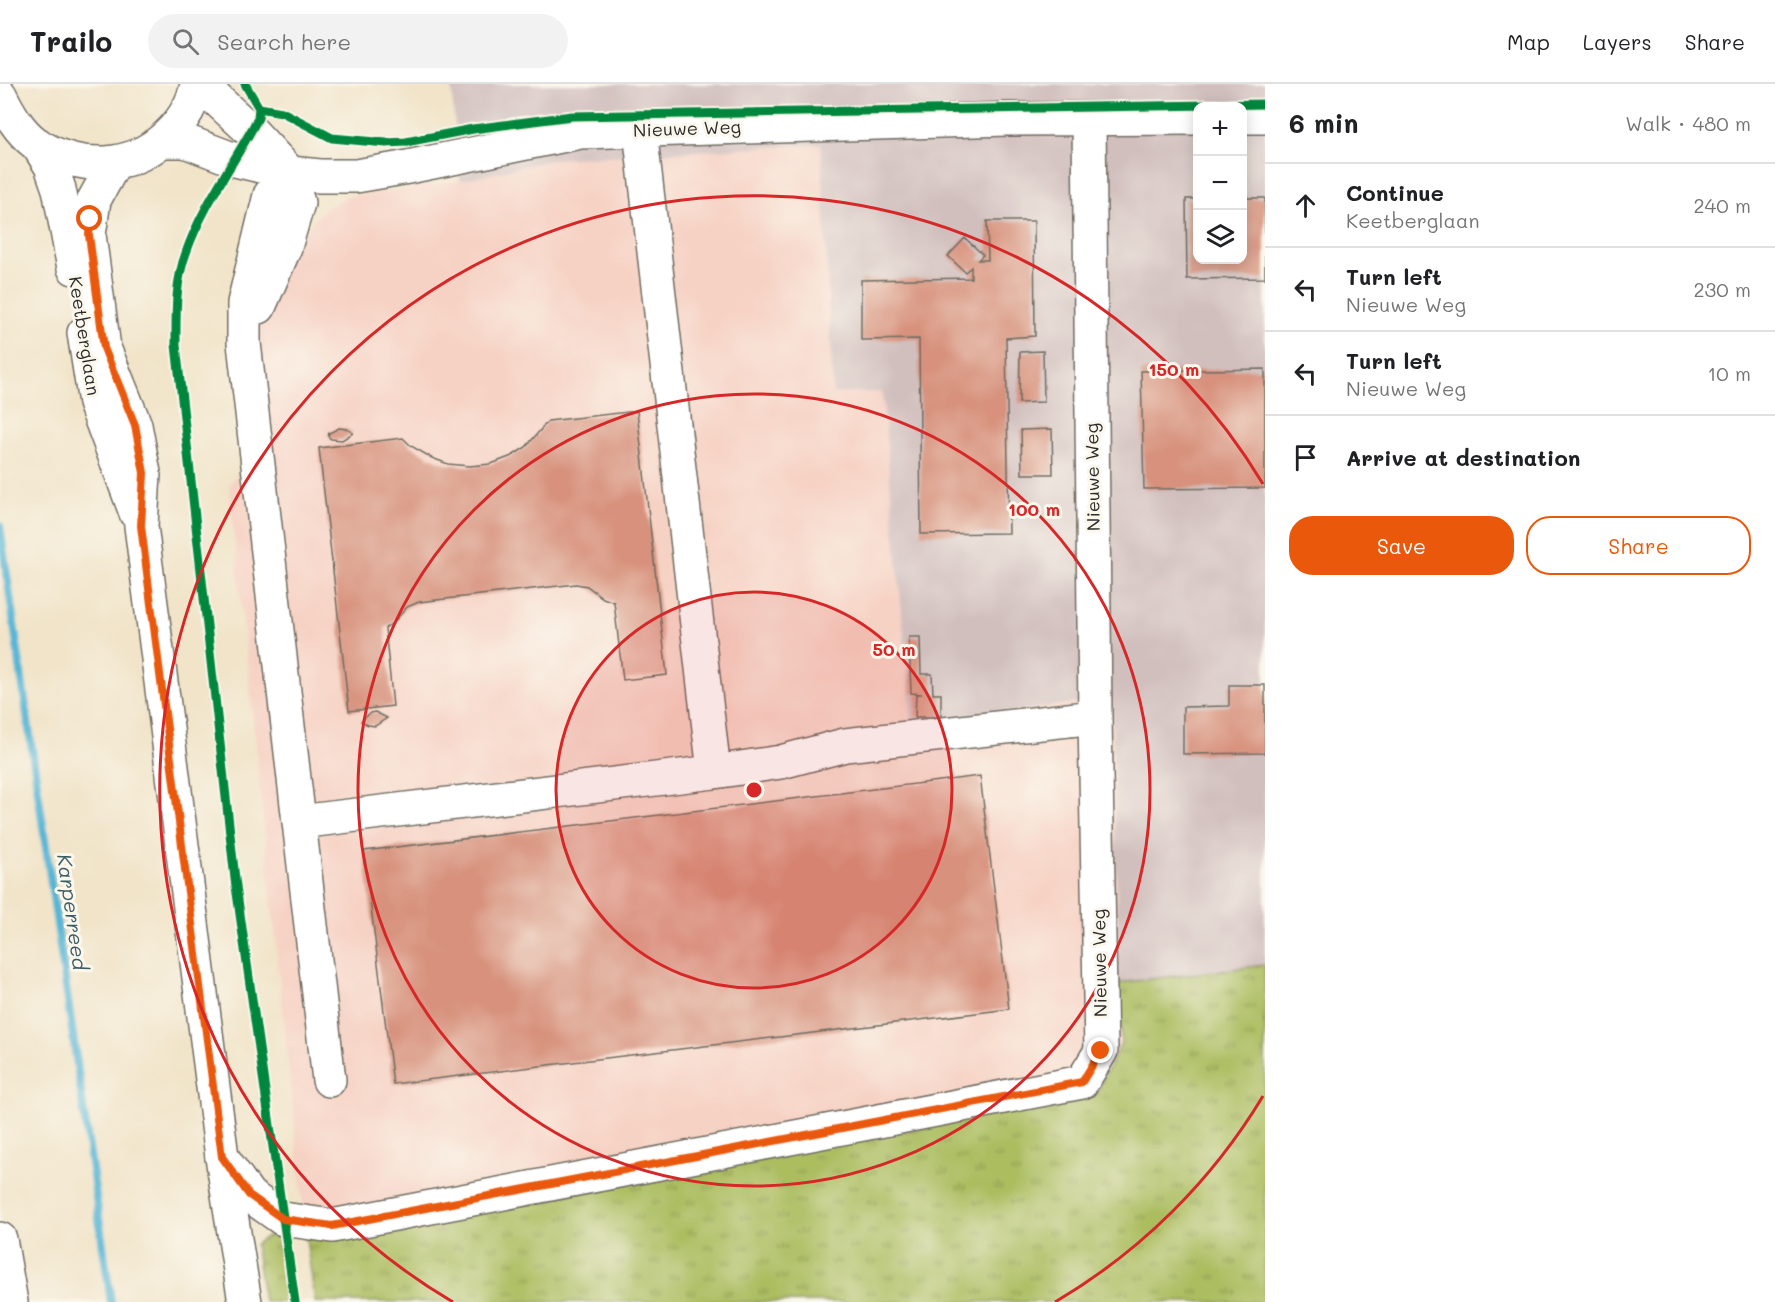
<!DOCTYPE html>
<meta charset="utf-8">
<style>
body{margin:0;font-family:Mali,sans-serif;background:#f2f2f2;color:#202124}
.controls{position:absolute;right:18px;top:18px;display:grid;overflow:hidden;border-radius:12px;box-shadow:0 3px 15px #0003}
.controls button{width:54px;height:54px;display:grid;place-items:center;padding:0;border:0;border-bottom:2px solid #e0e0e0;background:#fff;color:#202124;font:30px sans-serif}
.stop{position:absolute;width:18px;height:18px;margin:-14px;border:4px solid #ea580c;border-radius:50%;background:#fff}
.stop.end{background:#ea580c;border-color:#fff;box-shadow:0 2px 6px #0008}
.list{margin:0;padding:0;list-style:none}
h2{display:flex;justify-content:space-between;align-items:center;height:78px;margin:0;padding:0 24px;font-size:26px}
h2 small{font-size:20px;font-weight:400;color:#757577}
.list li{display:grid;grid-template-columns:39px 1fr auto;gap:18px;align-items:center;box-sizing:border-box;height:84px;padding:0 24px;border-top:2px solid #e0e0e0}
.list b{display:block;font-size:22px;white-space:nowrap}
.list p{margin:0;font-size:20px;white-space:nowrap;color:#757577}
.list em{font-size:20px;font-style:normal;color:#757577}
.actions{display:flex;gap:12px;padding:18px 24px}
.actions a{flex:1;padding:14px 0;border:2px solid #ea580c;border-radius:24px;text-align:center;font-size:21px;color:#ea580c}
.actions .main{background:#ea580c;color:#fff}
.icon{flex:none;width:33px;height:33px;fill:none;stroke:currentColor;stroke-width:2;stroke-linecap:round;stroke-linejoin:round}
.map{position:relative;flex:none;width:1265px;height:1218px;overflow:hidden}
header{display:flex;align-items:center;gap:36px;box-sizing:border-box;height:84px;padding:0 30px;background:#fff;border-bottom:2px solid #e0e0e0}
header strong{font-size:28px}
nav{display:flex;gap:33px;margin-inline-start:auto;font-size:21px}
.search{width:420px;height:54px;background:#f2f2f2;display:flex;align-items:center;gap:15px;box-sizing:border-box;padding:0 21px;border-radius:33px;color:#757577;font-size:22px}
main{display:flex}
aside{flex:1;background:#fff}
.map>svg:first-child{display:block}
.built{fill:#f6d2c4}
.industrial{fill:#d1bfbe;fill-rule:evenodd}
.grass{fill:url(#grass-tufts);stroke:#6c7446;stroke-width:1.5}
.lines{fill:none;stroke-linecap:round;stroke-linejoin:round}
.stream{stroke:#57b6d5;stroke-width:8}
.building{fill:#d7917c}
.minor-casing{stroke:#706c62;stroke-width:36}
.major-casing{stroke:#706c62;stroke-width:36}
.highway-casing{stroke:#706c62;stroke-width:36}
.minor{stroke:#fff;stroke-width:33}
.major{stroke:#fff;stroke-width:33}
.highway{stroke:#fff;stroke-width:33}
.cycleway-casing{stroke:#fbf7ec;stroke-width:13}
.cycleway{stroke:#00873e;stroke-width:9}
.route{stroke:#ea580c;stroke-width:8}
.ring{fill:none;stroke:#d62828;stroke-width:3}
.labels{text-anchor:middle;stroke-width:6;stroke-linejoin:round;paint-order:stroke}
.street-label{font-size:18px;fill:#2b2b2b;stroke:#fbf7ec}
.water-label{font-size:20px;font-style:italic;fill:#3a5c66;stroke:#fbf7ec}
.centre{fill:#d62828;stroke:#fbf7ec;stroke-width:3}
.ring-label{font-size:18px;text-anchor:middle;font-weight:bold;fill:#d62828;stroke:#fbf7ec;stroke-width:6;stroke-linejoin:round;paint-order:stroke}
</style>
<header>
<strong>Trailo</strong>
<div class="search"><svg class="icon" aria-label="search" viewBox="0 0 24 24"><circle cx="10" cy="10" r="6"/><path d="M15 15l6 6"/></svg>Search here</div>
<nav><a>Map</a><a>Layers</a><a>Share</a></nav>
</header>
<main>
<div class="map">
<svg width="1265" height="1218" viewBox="0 0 1265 1218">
<defs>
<pattern id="grass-tufts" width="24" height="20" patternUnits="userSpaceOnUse" patternTransform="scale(1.5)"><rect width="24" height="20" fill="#acbd61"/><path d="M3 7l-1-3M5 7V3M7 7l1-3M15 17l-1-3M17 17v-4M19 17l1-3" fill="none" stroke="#8c9a50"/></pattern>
</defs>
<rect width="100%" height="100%" fill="#fbf7ec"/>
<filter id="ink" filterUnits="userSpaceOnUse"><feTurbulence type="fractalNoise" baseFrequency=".0167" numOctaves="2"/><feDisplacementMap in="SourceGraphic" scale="12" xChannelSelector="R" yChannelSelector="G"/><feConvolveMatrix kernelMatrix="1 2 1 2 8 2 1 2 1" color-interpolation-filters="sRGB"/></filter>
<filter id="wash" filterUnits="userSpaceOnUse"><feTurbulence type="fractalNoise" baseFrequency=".008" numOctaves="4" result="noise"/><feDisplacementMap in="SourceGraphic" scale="24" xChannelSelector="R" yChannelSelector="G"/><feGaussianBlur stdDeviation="1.35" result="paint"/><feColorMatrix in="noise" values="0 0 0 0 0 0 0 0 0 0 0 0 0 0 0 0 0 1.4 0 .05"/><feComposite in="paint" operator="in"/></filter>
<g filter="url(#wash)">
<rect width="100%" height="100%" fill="#f1e4c9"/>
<path class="built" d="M821,60l12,248h49l30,334 164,-23 37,-1 8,341 -26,53 -752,139 -37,3 -77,-753 15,-20 -14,-123 81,-119 15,-15 22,-12 112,-15 95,-22z"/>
<path class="industrial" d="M451,0h814v881l-146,18 -7,-281 -36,1 -164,23 -30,-334 -49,1 -12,-249 -266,15 -95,22zM1198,22h44v154h-44z"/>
<path class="grass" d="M1265,881v337h-950l-9,-64 37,-3 752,-139 26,-53 -2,-60z
M277,1150l10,68h-23l-9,-58 11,-7z"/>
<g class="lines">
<path class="stream" d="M0,442l111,776"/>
</g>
<g id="blocks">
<path class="building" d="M1242,114h23v80l-78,1 -1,-80h12v61h44z
M987,137h47l1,115 -29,2 3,195 -88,1 -2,-195 -58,1v-60l110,-2v-11l-6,5 -17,-16 17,-18 18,17 -5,5h10z
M1043,267l1,51 -25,1 1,-51z
M1265,285v119l-121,1 -3,-118z
M637,327l30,264 -44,5 -9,-78 -11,-4 -16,-12 -11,-2 -157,18 -12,5 -13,15 -9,6 8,78 -44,5 -30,-263 84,-10 8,8 21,12 16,6 21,2 22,-2 21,-8 14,-9 22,-26z
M339,344l8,1 6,4 -11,7 -11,-1 -3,-3 1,-3z
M1052,345l1,45h-31l-1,-44z
M909,553h11l1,37h11l1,20h8v23h-26l1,-23h6l-11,-1z
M1229,601h36v68l-82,1v-47l46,-1z
M375,628l12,6 -12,8 -7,-1 -7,-4 9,-8z
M980,692l29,233 -616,75 -29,-233z"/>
</g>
</g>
<g filter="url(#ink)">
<use href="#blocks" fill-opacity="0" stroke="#706c62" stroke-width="1.5"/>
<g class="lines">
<g class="minor-casing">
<path id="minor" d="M207,0l7,13 37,34 39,42 8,30 -13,44 -26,60
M1242,33h23
M640,46l74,642
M162,57h23l50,19 55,13 30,3h36l47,-8 177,-36 427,-13 191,-1
M290,89l-20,22 -26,108v40l55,479 415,-50 67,-10 64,-17 250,-28
M299,738l30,258
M222,1073l27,38 34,24 49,7 750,-144 19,-31 -6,-334 -6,-598"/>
</g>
<g class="major-casing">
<path id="major" d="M0,11c9,18 19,36 35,48 23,16 52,23 79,19 39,-5 76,-40 83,-78
M37,60l14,22 8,23 15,79
M115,78l-21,38 -5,35 15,113 31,77 9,48 -3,53 81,631 23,145
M84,249l11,70 41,110"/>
</g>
<g class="highway-casing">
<path id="highway" d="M0,1155l11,63"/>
</g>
<use href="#minor" class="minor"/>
<use href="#major" class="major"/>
<use href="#highway" class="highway"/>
<g class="cycleway-casing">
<path id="cycleway" d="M245,0l14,24 -1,10c-23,44 -56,88 -72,135 -11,29 -10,61 -10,92l59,534 60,423
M259,24l23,4 50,26 54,5 20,-1 67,-13 99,-13 693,-12"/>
</g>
<use href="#cycleway" class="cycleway"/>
</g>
</g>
<g class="lines" filter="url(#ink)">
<path class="route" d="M90,135l-1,16 15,113 31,77 9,48 -3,53 81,631 27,38 34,24 49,7 750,-144 19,-31"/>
</g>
<circle cx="754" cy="706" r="198" fill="#d62828" fill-opacity=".12"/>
<g class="ring">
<circle cx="754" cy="706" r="198"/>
<circle cx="754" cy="706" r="396"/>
<path d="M1263 1012A594 594 0 0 1 1055 1218M453 1218A594 594 0 1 1 1263 400"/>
</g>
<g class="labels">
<g class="street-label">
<text transform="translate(687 45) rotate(-2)" y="6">Nieuwe Weg</text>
<text transform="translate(84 252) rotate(81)" y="6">Keetberglaan</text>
<text transform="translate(1093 393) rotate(-91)" y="6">Nieuwe Weg</text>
<text transform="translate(1100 879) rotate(-91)" y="6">Nieuwe Weg</text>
</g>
<g class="water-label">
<text transform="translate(72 828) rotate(82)" y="7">Karperreed</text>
</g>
</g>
<circle cx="754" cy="706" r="9" class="centre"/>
<g class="ring-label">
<text x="1174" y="292">150 m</text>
<text x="1034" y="432">100 m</text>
<text x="894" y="572">50 m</text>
</g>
</svg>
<div class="controls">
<button>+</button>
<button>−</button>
<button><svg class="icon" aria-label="layers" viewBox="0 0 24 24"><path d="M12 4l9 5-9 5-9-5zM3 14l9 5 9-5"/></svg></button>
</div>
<div class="stop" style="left:90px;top:135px"></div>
<div class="stop end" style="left:1101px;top:967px"></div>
</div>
<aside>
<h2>6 min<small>Walk · 480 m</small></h2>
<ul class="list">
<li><svg class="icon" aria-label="ahead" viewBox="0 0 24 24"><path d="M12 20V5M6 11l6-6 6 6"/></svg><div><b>Continue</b><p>Keetberglaan</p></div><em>240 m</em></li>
<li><svg class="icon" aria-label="left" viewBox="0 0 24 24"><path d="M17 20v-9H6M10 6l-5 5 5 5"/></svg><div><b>Turn left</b><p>Nieuwe Weg</p></div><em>230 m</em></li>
<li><svg class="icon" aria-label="left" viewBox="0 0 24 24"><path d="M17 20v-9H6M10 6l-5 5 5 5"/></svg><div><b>Turn left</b><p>Nieuwe Weg</p></div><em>10 m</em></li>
<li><svg class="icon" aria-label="arrive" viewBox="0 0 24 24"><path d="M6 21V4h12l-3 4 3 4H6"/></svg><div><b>Arrive at destination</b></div></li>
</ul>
<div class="actions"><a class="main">Save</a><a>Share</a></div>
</aside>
</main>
